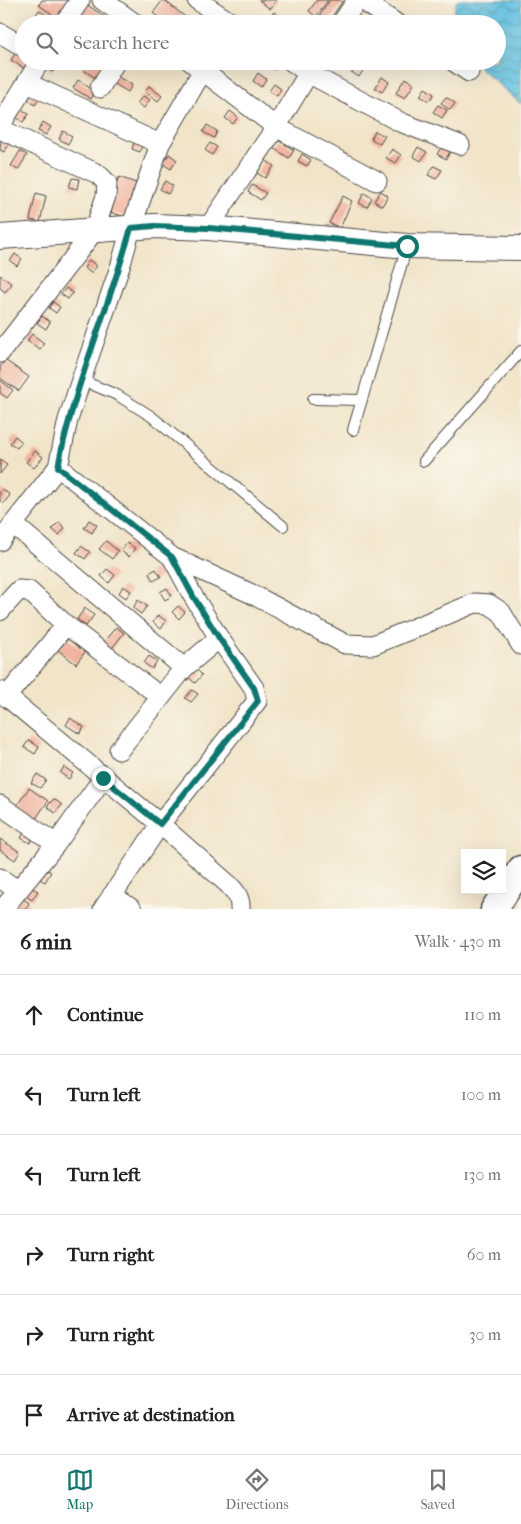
<!DOCTYPE html>
<meta charset="utf-8">
<style>
body{margin:0;font-family:"IM FELL French Canon",serif;background:#f2f2f2;color:#202124}
.controls{position:absolute;right:15px;bottom:15px;display:grid;overflow:hidden;border-radius:0px;box-shadow:0 5px 20px #0002}
.controls button{width:45px;height:45px;display:grid;place-items:center;padding:0;border:0;border-bottom:1px solid #e0e0e0;background:#fff;color:#202124;font:25px sans-serif}
.stop{position:absolute;width:15px;height:15px;margin:-11px;border:4px solid #0f766e;border-radius:50%;background:#fff}
.stop.end{background:#0f766e;border-color:#fff;box-shadow:0 1px 5px #0008}
.list{margin:0;padding:0;list-style:none}
h2{display:flex;justify-content:space-between;align-items:center;height:65px;margin:0;padding:0 20px;font-size:21px}
h2 small{font-size:16px;font-weight:400;color:#757577}
.list li{display:grid;grid-template-columns:32px 1fr auto;gap:15px;align-items:center;box-sizing:border-box;height:80px;padding:0 20px;border-top:1px solid #e0e0e0}
.list b{display:block;font-size:19px;white-space:nowrap}
.list em{font-size:16px;font-style:normal;color:#757577}
.icon{flex:none;width:28px;height:28px;fill:none;stroke:currentColor;stroke-width:2;stroke-linecap:round;stroke-linejoin:round}
.map{position:relative;flex:none;width:521px;height:909px;overflow:hidden}
.search{position:absolute;background:#fff;box-shadow:0 5px 20px #0002;left:15px;right:15px;top:15px;height:55px;display:flex;align-items:center;gap:12px;box-sizing:border-box;padding:0 18px;border-radius:28px;color:#757577;font-size:19px}
.sheet{height:545px;background:#fff}
nav{display:flex;justify-content:space-around;align-items:center;box-sizing:border-box;height:70px;border-top:1px solid #e0e0e0;background:#fff;font-size:14px;color:#757577}
nav a{display:grid;justify-items:center;gap:2px}
nav .on{color:#0f766e}
.map>svg:first-child{display:block}
.water{fill:url(#water-waves);stroke:#477686}
.building{fill:#f0b29f}
.lines{fill:none;stroke-linecap:round;stroke-linejoin:round}
.service-casing{stroke:#494743;stroke-width:12}
.minor-casing{stroke:#494743;stroke-width:21}
.tertiary-casing{stroke:#494743;stroke-width:26}
.secondary-casing{stroke:#494743;stroke-width:29}
.service{stroke:#fff;stroke-width:10}
.minor{stroke:#fff;stroke-width:19}
.tertiary{stroke:#fff;stroke-width:24}
.secondary{stroke:#fff;stroke-width:26}
.route{stroke:#0f766e;stroke-width:6}
</style>
<div class="map">
<svg width="521" height="909" viewBox="0 0 521 909">
<defs>
<pattern id="water-waves" width="16" height="10" patternUnits="userSpaceOnUse" patternTransform="scale(1.25)"><rect width="16" height="10" fill="#63c1e1"/><path d="M0 5q4-4 8 0t8 0" fill="none" stroke="#529db7"/></pattern>
</defs>
<rect width="100%" height="100%" fill="#fbf7ec"/>
<filter id="ink" filterUnits="userSpaceOnUse"><feTurbulence type="fractalNoise" baseFrequency=".02" numOctaves="2"/><feDisplacementMap in="SourceGraphic" scale="10" xChannelSelector="R" yChannelSelector="G"/><feConvolveMatrix kernelMatrix="1 2 1 2 8 2 1 2 1" color-interpolation-filters="sRGB"/></filter>
<filter id="wash" filterUnits="userSpaceOnUse"><feTurbulence type="fractalNoise" baseFrequency=".0096" numOctaves="4" result="noise"/><feDisplacementMap in="SourceGraphic" scale="20" xChannelSelector="R" yChannelSelector="G"/><feGaussianBlur stdDeviation="1.12" result="paint"/><feColorMatrix in="noise" values="0 0 0 0 0 0 0 0 0 0 0 0 0 0 0 0 0 1.4 0 .05"/><feComposite in="paint" operator="in"/></filter>
<g filter="url(#wash)">
<rect width="100%" height="100%" fill="#f1e4c9"/>
<path class="water" d="M457,0h64v104l-49,-43h25v-37h-46z"/>
<g id="blocks">
<path class="building" d="M42,0h30l-13,19 -20,-14z
M163,0h1l30,24h-28l-13,-11z
M259,0h18l-7,9z
M317,0h11l-12,17 -7,-6z
M330,0h9l3,2 -13,19 -9,-6z
M86,4l19,13 -4,7h-14l-10,-7z
M39,10l19,14h-28z
M274,12l7,5 -5,7h-2l-6,-5z
M17,51l7,4v6h9l-6,9 -16,-10z
M48,61h5l5,4 -6,7 -8,-6z
M83,61h10l11,8 -7,10 -15,-10 4,-6z
M269,61h8l3,2 -5,7 -8,-6z
M355,63l9,6 -5,8 -9,-6z
M258,73l8,6 -5,8 -8,-6z
M115,75l17,10 -4,7 -17,-10z
M382,77l7,5 -7,10 -7,-4z
M405,78l9,6 -9,14 -9,-5z
M78,80l18,12 -5,7 -18,-11z
M274,84l7,5 -4,7 -8,-5z
M149,86l13,10 -4,5 -13,-9z
M425,88l9,6 -5,7 -9,-5z
M34,91l7,5 -6,9 -7,-5z
M143,96l7,4 -6,8 -7,-5z
M446,97l9,6 -5,7 -9,-7z
M438,105l9,5 -5,8 -9,-6z
M21,109l8,5 -6,8 -7,-5z
M230,111l8,6 -5,7 -8,-6z
M43,122l8,5 -5,8 -8,-4z
M207,125l10,6 -3,7 -11,-6z
M63,131l9,5 -4,8 -9,-5z
M375,131l10,5 -5,8 -9,-5z
M1,139l8,6 -5,7 -4,-2z
M278,140l16,10 -5,8 -16,-10z
M134,143l8,2 -2,7 -8,-3z
M210,143l7,4 -5,8 -7,-5z
M442,146l9,4 -5,9 -9,-5z
M418,147l9,5 -6,9 -8,-5z
M392,149l9,6 -5,8 -10,-5z
M20,151l7,4 -9,15 -7,-4z
M169,154l8,6 -6,9 -8,-5z
M302,154l9,6 -4,6 -9,-5z
M265,160l9,6 -9,12 -8,-5z
M434,166l8,4 -6,9 -8,-4z
M119,177l17,6 -11,34 -18,-6z
M72,178l7,1 -2,10 -8,-2z
M165,181l8,5 -5,8 -8,-5z
M252,185l14,8 -5,7 -13,-8z
M381,191l7,5 -6,10 -8,-5z
M36,193l10,3 -6,26 -10,-2z
M364,193l8,5 -5,9 -8,-4z
M343,196l9,5 -12,27 -11,-5z
M15,254l7,5 -5,7 -7,-5z
M89,260l8,6 -6,7 -7,-5z
M0,275l12,9 -7,8 -5,-4z
M66,288l7,5 -5,6 -7,-5z
M53,302l7,5 -4,6 -7,-5z
M42,316l8,6 -4,7 -9,-6z
M32,334l12,9 -4,6 -13,-8z
M5,360l24,17 -10,14 -19,-13v-11z
M0,380l13,10 -6,8 -7,-5z
M15,436l7,6 -5,6 -7,-5z
M35,451l8,6 -9,11 -8,-6z
M0,460l7,5 -7,9z
M2,489l8,6 -7,9 -3,-3v-10z
M89,520l8,5 -5,8 -8,-5z
M59,522l6,6 -6,7 -7,-6z
M106,541l12,10 -6,8 -13,-10z
M127,543l8,5 -6,9 -8,-6z
M81,546l9,6 -5,7 -9,-6z
M107,569l8,6 -6,8 -8,-7z
M156,569l5,8 -8,4 -4,-8z
M123,586l8,5 -5,7 -7,-5z
M167,588l5,8 -7,4 -5,-8z
M138,600l9,6 -6,8 -8,-6z
M178,606l7,6 -6,7 -7,-7z
M85,608l9,7 -8,11 -9,-7z
M158,615l8,6 -5,8 -8,-7z
M116,627l8,6 -15,19 -8,-7z
M68,639l17,13 -9,12 -18,-14z
M149,656l8,5 -5,8 -8,-6z
M194,667l8,8 -7,8 -8,-7z
M192,690l6,4 -7,8 -6,-4z
M70,718l14,9 -4,7 -14,-9z
M29,740l10,7 -4,7 -11,-7z
M64,767l9,6 -4,6 -9,-6z
M37,774l9,6 -6,8 -9,-5z
M29,788l19,13 -13,19 -19,-13z
M54,799l8,6 -7,8 -8,-7z
M26,829l9,6 -5,8 -9,-5z
M0,839l20,13 -5,8 -15,-10z
M44,868l7,4 -6,10 -7,-4z
M28,886l10,5 -6,9 -9,-6z
M20,897l9,6 -3,6h-6l-5,-3z"/>
</g>
</g>
<g filter="url(#ink)">
<use href="#blocks" fill-opacity="0" stroke="#494743" stroke-width="1"/>
<g class="lines">
<g class="service-casing">
<path id="service" d="M81,380l36,15 34,21 132,110
M313,399l48,1
M353,430l54,-184
M424,461l97,-110"/>
</g>
<g class="minor-casing">
<path id="minor" d="M102,0l34,24
M197,0l36,24
M362,0l35,24
M64,24l16,-24
M341,24l16,-24
M0,33l24,14
M190,61l86,66 101,54
M291,61l17,12 92,49 60,23
M453,61l16,11
M27,83l133,61
M100,88l16,-27
M0,126l40,-65
M0,129l98,45 9,9 -1,13 -12,35 -94,122
M208,228l68,-101 40,-66
M13,524l171,144
M0,541l58,-74
M172,557l80,37 93,50 28,1 102,-42 14,1 12,8 20,33
M0,611l19,-21 10,1 37,34 95,72
M0,691l160,133 68,60c7,7 13,14 12,25
M6,697l60,-72
M119,750l65,-82 35,-30
M0,805l56,39
M0,878l17,12
M112,895l20,14
M3,909l53,-65 47,-66
M103,909l58,-86 96,-122 -3,-13 -35,-50 -26,-42 -21,-39 -114,-90 10,-47 13,-40 40,-116 10,-36 29,-84 43,-74"/>
</g>
<g class="tertiary-casing">
<path id="tertiary" d="M0,237l154,-11 54,2 199,18 114,2"/>
</g>
<g class="secondary-casing">
<path id="secondary" d="M494,909l27,-40"/>
</g>
<use href="#service" class="service"/>
<use href="#minor" class="minor"/>
<use href="#tertiary" class="tertiary"/>
<use href="#secondary" class="secondary"/>
</g>
</g>
<g class="lines" filter="url(#ink)">
<path class="route" d="M103,778l57,46 98,-123 -4,-13 -35,-50 -26,-42 -21,-39 -114,-90c16,-82 51,-159 73,-239l23,-2 54,2 199,18"/>
</g>
</svg>
<div class="controls">
<button><svg class="icon" aria-label="layers" viewBox="0 0 24 24"><path d="M12 4l9 5-9 5-9-5zM3 14l9 5 9-5"/></svg></button>
</div>
<div class="stop" style="left:407px;top:246px"></div>
<div class="stop end" style="left:103px;top:778px"></div>
<div class="search"><svg class="icon" aria-label="search" viewBox="0 0 24 24"><circle cx="10" cy="10" r="6"/><path d="M15 15l6 6"/></svg>Search here</div>
</div>
<section class="sheet">
<h2>6 min<small>Walk · 430 m</small></h2>
<ul class="list">
<li><svg class="icon" aria-label="ahead" viewBox="0 0 24 24"><path d="M12 20V5M6 11l6-6 6 6"/></svg><div><b>Continue</b></div><em>110 m</em></li>
<li><svg class="icon" aria-label="left" viewBox="0 0 24 24"><path d="M17 20v-9H6M10 6l-5 5 5 5"/></svg><div><b>Turn left</b></div><em>100 m</em></li>
<li><svg class="icon" aria-label="left" viewBox="0 0 24 24"><path d="M17 20v-9H6M10 6l-5 5 5 5"/></svg><div><b>Turn left</b></div><em>130 m</em></li>
<li><svg class="icon" aria-label="right" viewBox="0 0 24 24"><path d="M7 20v-9h11M14 6l5 5-5 5"/></svg><div><b>Turn right</b></div><em>60 m</em></li>
<li><svg class="icon" aria-label="right" viewBox="0 0 24 24"><path d="M7 20v-9h11M14 6l5 5-5 5"/></svg><div><b>Turn right</b></div><em>30 m</em></li>
<li><svg class="icon" aria-label="arrive" viewBox="0 0 24 24"><path d="M6 21V4h12l-3 4 3 4H6"/></svg><div><b>Arrive at destination</b></div></li>
</ul>
</section>
<nav>
<a class="on"><svg class="icon" aria-label="map" viewBox="0 0 24 24"><path d="M3 6l6-2 6 2 6-2v14l-6 2-6-2-6 2zM9 4v14M15 6v14"/></svg>Map</a>
<a><svg class="icon" aria-label="directions" viewBox="0 0 24 24"><path d="M12 3l9 9-9 9-9-9zM9 14v-3h6M13 9l2 2-2 2"/></svg>Directions</a>
<a><svg class="icon" aria-label="saved" viewBox="0 0 24 24"><path d="M7 4h10v16l-5-4-5 4z"/></svg>Saved</a>
</nav>
